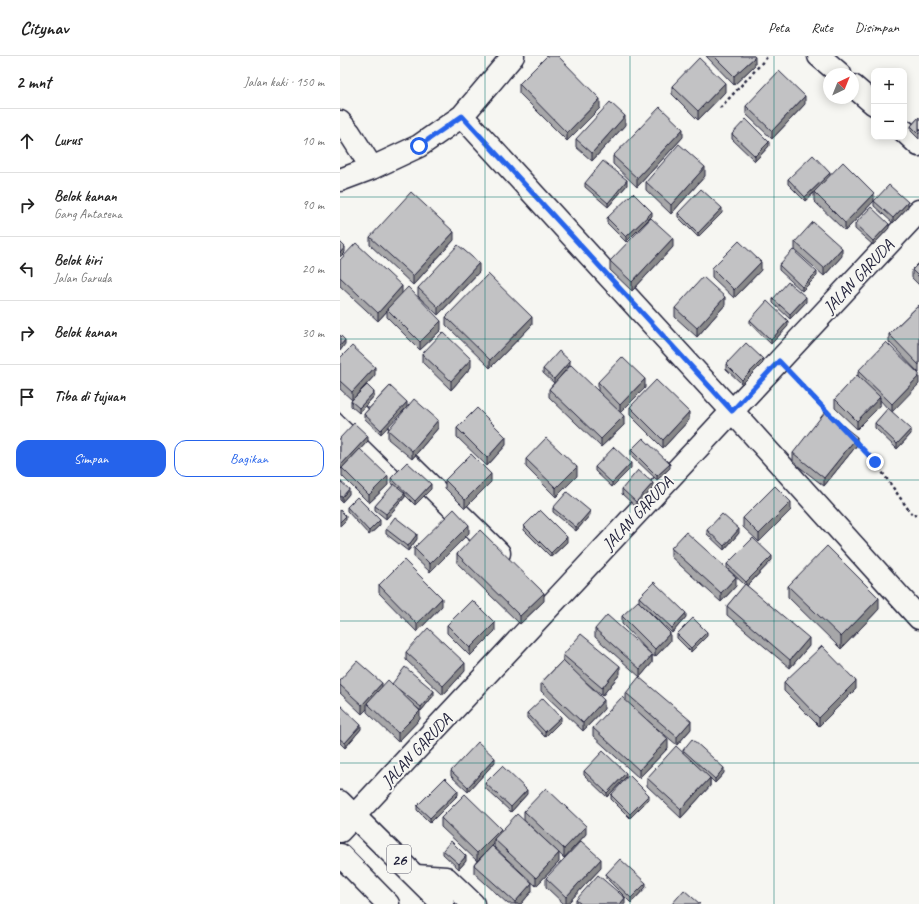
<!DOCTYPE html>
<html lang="id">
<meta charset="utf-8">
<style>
body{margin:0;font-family:Caveat,sans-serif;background:#f6f6f6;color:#222}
.controls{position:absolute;right:12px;top:12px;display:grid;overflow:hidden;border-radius:8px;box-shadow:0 2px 10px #0003}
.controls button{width:36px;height:36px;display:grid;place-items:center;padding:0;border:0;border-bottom:1px solid #e0e0e0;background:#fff;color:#222;font:20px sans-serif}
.compass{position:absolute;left:483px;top:12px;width:36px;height:36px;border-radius:50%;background:#fff;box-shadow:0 2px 10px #0003;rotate:43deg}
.stop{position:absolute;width:12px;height:12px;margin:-9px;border:3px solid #2563eb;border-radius:50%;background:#fff}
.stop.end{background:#2563eb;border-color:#fff;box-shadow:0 1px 4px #0008}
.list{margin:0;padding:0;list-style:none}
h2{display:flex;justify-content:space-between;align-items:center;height:52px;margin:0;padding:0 16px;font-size:17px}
h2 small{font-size:13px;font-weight:400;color:#767676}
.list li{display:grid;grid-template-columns:26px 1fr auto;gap:12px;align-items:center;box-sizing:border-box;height:64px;padding:0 16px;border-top:1px solid #e0e0e0}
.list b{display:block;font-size:15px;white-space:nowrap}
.list p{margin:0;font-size:13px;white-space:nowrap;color:#767676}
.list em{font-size:13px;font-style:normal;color:#767676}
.actions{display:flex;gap:8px;padding:12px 16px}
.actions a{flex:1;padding:9px 0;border:1px solid #2563eb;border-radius:12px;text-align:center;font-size:14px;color:#2563eb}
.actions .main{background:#2563eb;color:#fff}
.icon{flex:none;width:22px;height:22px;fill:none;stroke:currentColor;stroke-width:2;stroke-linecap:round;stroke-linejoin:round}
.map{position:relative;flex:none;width:579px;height:848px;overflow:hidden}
header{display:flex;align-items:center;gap:24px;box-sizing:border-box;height:56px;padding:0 20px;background:#fff;border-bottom:1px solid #e0e0e0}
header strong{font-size:19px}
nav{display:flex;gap:22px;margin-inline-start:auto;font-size:14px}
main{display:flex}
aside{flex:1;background:#fff}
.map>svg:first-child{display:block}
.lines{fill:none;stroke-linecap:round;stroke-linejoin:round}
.minor-casing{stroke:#22223b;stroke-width:25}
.major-casing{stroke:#22223b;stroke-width:25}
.highway-casing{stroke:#22223b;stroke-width:25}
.path{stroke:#22223b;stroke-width:2.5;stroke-dasharray:3 3;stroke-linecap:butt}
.minor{stroke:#f6f6f2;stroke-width:22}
.major{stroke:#f6f6f2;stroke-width:22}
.highway{stroke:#f6f6f2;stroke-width:22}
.wall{fill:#a7a7a9;stroke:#22223b}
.shaded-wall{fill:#888889;stroke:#22223b}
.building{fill:#c2c2c4;stroke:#22223b}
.route{stroke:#2563eb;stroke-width:5}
.grid{fill:none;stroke:#0f766e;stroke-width:1;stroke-opacity:0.55}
.labels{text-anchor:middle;stroke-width:4;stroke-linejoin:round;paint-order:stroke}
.shield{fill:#f6f6f2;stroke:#626272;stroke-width:1}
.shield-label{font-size:16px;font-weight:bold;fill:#22223b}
.street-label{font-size:17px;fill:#22223b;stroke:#f6f6f2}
</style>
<header>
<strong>Citynav</strong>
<nav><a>Peta</a><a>Rute</a><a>Disimpan</a></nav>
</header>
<main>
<aside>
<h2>2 mnt<small>Jalan kaki · 150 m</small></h2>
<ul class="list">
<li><svg class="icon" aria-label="ahead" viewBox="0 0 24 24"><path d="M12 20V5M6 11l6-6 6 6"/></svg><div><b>Lurus</b></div><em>10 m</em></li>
<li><svg class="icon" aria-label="right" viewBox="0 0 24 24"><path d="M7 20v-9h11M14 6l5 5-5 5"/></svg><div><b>Belok kanan</b><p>Gang Antasena</p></div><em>90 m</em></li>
<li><svg class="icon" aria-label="left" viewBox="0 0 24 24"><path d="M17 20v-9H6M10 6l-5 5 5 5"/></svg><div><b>Belok kiri</b><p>Jalan Garuda</p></div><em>20 m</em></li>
<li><svg class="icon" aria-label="right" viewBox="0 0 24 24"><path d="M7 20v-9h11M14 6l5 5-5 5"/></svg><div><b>Belok kanan</b></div><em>30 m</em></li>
<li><svg class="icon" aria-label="arrive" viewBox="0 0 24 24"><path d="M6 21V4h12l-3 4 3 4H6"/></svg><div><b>Tiba di tujuan</b></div></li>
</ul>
<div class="actions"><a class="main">Simpan</a><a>Bagikan</a></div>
</aside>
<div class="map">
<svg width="579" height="848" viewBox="0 0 579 848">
<rect width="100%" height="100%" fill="#f6f6f2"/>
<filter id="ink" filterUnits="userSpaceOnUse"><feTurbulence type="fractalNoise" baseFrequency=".025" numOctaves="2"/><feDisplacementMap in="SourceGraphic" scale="8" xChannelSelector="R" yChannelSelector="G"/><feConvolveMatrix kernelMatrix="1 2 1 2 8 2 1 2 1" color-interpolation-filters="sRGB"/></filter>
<g filter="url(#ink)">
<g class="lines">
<g class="minor-casing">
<path id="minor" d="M479,0l21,18
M513,30l21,18
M122,60l270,295 187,207
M0,66l9,10 23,36 -32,12
M564,75l15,14
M32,112l47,-22 43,-30 51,-60
M0,341l159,156
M76,820l30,2 27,26"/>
</g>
<g class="major-casing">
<path id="major" d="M0,775l579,-620"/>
</g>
<g class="highway-casing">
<path id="highway" d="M0,746l103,102
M0,799l48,49"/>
</g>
<path class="path" d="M380,52l31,-33 17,-19
M457,324l39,41
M515,385l20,21 38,54 6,-3"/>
<use href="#minor" class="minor"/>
<use href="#major" class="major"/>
<use href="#highway" class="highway"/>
</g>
<path class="wall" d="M366,0h48l1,9 -21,20z
M179,28l81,24 -33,33 -48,-48z
M332,30l53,6 -27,28 -26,-26z
M465,48l-33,35 -26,-25v-8z
M579,61v22l-8,-8v-5z
M285,69l-33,36 -16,-14v-8z
M392,78l37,12 -14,15 -23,-22z
M343,81l-46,50 -24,-23v-8z
M365,120l-34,38 -25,-24v-8z
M490,120l44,25 -29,30 -31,-30v-8l-9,8 -17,-17v-5z
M245,127l42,2 -19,22 -23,-20z
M534,145l34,6 -15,16 -19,-17z
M338,157h44l-24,24 -20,-20z
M312,160l-26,26 -19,-19v-5z
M515,168l34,4 -16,17 -18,-16z
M30,181l84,3 -41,45 -43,-40z
M455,186l47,14 -18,20 -29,-26z
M333,191l-41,44 -22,-21v-9z
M0,204l62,33 39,37 -21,20 -33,-33v-6l-9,10 -38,-35z
M579,207v22l-7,-7v-8z
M439,209l38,11 -15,15 -23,-21z
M372,212l49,2 -27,28 -22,-21z
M139,216l-41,43 -20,-19v-8z
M433,243l33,3 -16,17 -17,-16z
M385,249l-28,32 -22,-20v-9z
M579,249v68l-30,-31v-8z
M106,261l86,8 -42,43 -44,-43z
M410,264l38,6 -17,18 -21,-20z
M82,298l49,13 -20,23 -29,-28z
M0,302l35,17 -23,25 -12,-11z
M423,307l-21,21 -16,-15v-5z
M230,309l-7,9 35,17v-9l47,6 -25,25 4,12 -23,22 -52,-50v-8l5,-6 -11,-10v-4z
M518,315l61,3 -27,38 19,22 -14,15 -22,-21v-5l13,-14 -8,-9v6l-23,23 -22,-21v-9l23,-23z
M50,330l-9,48 -17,-16v-4z
M34,340l-15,17 -8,-7v-5z
M290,351l59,13 -26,28 -33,-33z
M98,372l-26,31 -24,-20v-9z
M117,372l49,17 -19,21 -30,-29z
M0,382l28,3 -19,20 39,24 -19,18 -27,-27v-8l-2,2z
M517,389l-33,41 -31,-24v-9z
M291,394l39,18 -13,12 -26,-25z
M186,403l51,17 -21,21 -30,-30z
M255,411l36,1 -19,19 -17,-16z
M51,422l40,11 -16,16 -10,-10v2l-19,22 -11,-9v-4l19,-21 -3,-2z
M105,424l46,2 -26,26 -20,-20z
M0,425l9,13 -7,8 -2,-2z
M313,432l-17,19 -14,-13v-5z
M7,451l33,18 -11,10 -22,-24z
M213,452l37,7 -14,16 -23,-19z
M451,454l-32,32 -16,-15v-9z
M184,470l43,16 -16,15 -27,-27z
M46,473l31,10 -9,12 -22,-17z
M367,474l32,3 -15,17 -17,-16z
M129,477l-39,39 -16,-15v-9z
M331,492l65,38 -15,16 -50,-45z
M117,498l87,47 -24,23 -63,-61z
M432,504l-25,26 62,60 -19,22 -63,-53v-9l18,-21 -18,-17v-4z
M39,529l63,21 -25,26 -38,-39z
M448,530l91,23 -38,40 -53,-52z
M299,541l47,20 -14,16 -33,-31z
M282,560l48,25 -15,16 -3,-2v8l-12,14 -45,-40v-8l56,25 -29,-30z
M107,569l48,6 -25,25 -23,-23z
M337,578l30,2 -16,16 -14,-14z
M66,596l59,19 -22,24 -37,-35z
M223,599l57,19 -18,22 -16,-14 18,27 -21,22 -42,-40v-8l22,-23z
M0,624l42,7 10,-3 42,11 -13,16 -6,-5 5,13 -22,23 -31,-30v-3l-5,5 -22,-21z
M444,626l72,7 -37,37 -35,-35z
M286,637l65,36 -14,16 -36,-30 27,33 -29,30 -46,-42v-8l33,-28z
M0,649l21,24 -16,19 -5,-5z
M187,657l34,8 -16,16 -18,-19z
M343,694l41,23 -9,10 -5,-5v8l-29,32 -34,-32v-8l36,-25z
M155,706l-27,30 -17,-16v-5z
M244,715l42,6 -19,20 -23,-22z
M145,727l42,11 -16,18 -26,-24z
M118,739l-28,28 -13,-13v-4z
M271,739l38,4 -19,19 -19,-19z
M184,755l62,23 -22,24 -40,-38z
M101,762l60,14 58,30 -23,24 -42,-39v-3l-2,2 40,45 -11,13h-13l-34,-31v-8l3,-4 -36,-34z
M103,794l23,11 -7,8 -16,-15z
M261,812l-34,36h-3l-18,-17v-9z
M266,818l40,13 -15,16 -25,-25z
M236,844l49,4h-49z"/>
<path class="shaded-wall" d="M415,1v8l-21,20v-9z
M385,27v9l-27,28v-9z
M465,40v8l-33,35v-8z
M260,43v9l-33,33v-8z
M285,60v9l-33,36v-8z
M343,73v8l-46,50v-9z
M429,86v4l-14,15v-5z
M365,111v9l-34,38v-9z
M490,117v4l-25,24v-4z
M287,124v5l-19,22v-4z
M534,137v8l-29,30v-8z
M568,146v5l-15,16v-5z
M382,152v5l-24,24v-4z
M312,156v4l-26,26v-5z
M549,168v4l-16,17v-4z
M114,176v8l-41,45v-9z
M333,182v9l-41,44v-9z
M5,191v5l-5,5v-4z
M502,192v8l-18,20v-8z
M421,206v8l-27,28v-8z
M139,207v9l-41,43v-8z
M477,216v4l-15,15v-4z
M62,230v9l-15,14v2l-9,10v-8z
M385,241v8l-28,32v-9z
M466,241v5l-16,17v-5z
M192,261v8l-42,43v-8z
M101,265v9l-21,20v-8z
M448,265v5l-17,18v-4z
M5,284v4l-5,7v-5z
M131,303v8l-20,23v-9z
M423,303v4l-21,21v-4z
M230,305v4l-16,19v-5z
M35,311v8l-23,25v-8z
M579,320v8l-27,28v-8z
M305,323v9l-25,25v-8z
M34,336v4l-15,17v-5z
M540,341v9l-23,23v-8z
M67,346v5l-26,27v-4z
M349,356v8l-26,28v-8z
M284,360v9l-23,22v-8z
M98,364v8l-26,31v-8z
M571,373v5l-14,15v-5z
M28,380v5l-28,29v-4z
M166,381v8l-19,21v-8z
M517,381v8l-33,41v-8z
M291,407v5l-19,19v-4z
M330,408v4l-13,12v-4z
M237,411v9l-21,21v-9z
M151,418v8l-26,26v-8z
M48,420v9l-19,18v-8z
M313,427v5l-17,19v-5z
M91,428v5l-16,16v-4z
M9,433v5l-7,8v-5z
M65,437v4l-19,22v-5z
M451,446v8l-32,32v-8z
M250,455v4l-14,16v-4z
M6,460v4l-6,6v-4z
M40,464v5l-11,10v-4z
M129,469v8l-39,39v-8z
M399,473v4l-15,17v-4z
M77,478v5l-9,12v-5z
M227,481v5l-16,15v-4z
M432,500v4l-26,27v-5z
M396,521v9l-15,16v-9z
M204,537v8l-24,23v-8z
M102,542v8l-25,26v-8z
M539,542v11l-38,40v-12z
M346,557v4l-14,16v-5z
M155,567v8l-25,25v-8z
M367,576v4l-16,16v-4z
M330,577v8l-15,16v-8z
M469,582v8l-19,22v-8z
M312,599v8l-12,14v-8z
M125,607v8l-22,24v-9z
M280,610v8l-18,22v-8z
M516,625v8l-37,37v-8z
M42,627v9l-15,11v6l-5,5v-9z
M94,635v4l-13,16v-4z
M264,644v9l-21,22v-8z
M80,655v8l-22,23v-9z
M221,661v4l-16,16v-5z
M351,665v8l-14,16v-8z
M21,669v4l-16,19v-5z
M328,683v9l-29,30v-8z
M155,702v4l-27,30v-5z
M384,712v5l-9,10v-4z
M286,717v4l-19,20v-4z
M370,722v8l-29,32v-9z
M187,734v4l-16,18v-5z
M118,735v4l-28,28v-5z
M309,739v4l-19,19v-4z
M246,770v8l-22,24v-9z
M161,773v8l-7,2v5l-17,17v-8z
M219,797v9l-23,24v-8z
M126,800v5l-7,8v-5z
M261,803v9l-34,36h-1v-7z
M192,827v8l-11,13h-6v-2z
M306,827v4l-15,16v-5z
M285,842v6h-5z"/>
<path class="building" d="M207,0h11l42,43 -33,34 -48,-49z
M374,0h40l1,1 -21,19z
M359,2l26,25 -27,28 -26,-25z
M439,15l26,25 -33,35 -26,-25z
M270,46l15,14 -33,37 -16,-14z
M320,51l23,22 -46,49 -24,-22z
M579,61v17l-8,-8z
M406,63l23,23 -14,14 -23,-22z
M339,88l26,23 -34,38 -25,-23z
M473,99l17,18 -25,24 -17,-18z
M263,105l24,19 -19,23 -23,-20z
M503,106l31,31 -29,30 -31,-31z
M549,129l19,17 -15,16 -19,-17z
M361,133l21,19 -24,25 -20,-20z
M71,136l43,40 -41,44 -43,-39z
M293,137l19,19 -26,25 -19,-19z
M531,151l18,17 -16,17 -18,-17z
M311,162l22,20 -41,44 -22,-21z
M473,166l29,26 -18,20 -29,-26z
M399,185l22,21 -27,28 -22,-22z
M0,186l5,5 -5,6z
M16,187l46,43 -24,27 -38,-36v-17z
M118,189l21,18 -41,44 -20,-19z
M453,194l24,22 -15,15 -23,-22z
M579,207v14l-7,-7z
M148,218l44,43 -42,43 -44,-43z
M363,221l22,20 -28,31 -22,-20z
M448,226l18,15 -16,17 -17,-15z
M68,231l33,34 -21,21 -33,-33z
M427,245l21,20 -17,19 -21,-20z
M579,249v60l-30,-31z
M103,276l28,27 -20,22 -29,-27z
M0,279l5,5 -5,6z
M546,286l33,32v2l-27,28 -34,-33z
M406,287l17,16 -21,21 -16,-16z
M12,290l23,21 -23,25 -12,-11v-23z
M219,295l11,10 -16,18 -11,-10z
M282,301l23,22 -25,26 -22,-23z
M231,309l53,51 -23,23 -52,-50z
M517,319l23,22 -23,24 -22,-22z
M316,324l33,32 -26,28 -33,-33z
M27,329l7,7 -15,16 -8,-7z
M50,330l17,16 -26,28 -17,-16z
M74,343l24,21 -26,31 -24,-21z
M137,352l29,29 -19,21 -30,-30z
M548,352l23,21 -14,15 -22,-21z
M485,356l32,25 -33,41 -31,-25z
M14,367l14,13 -28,30v-28z
M206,382l31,29 -21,21 -30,-29z
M303,382l27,26 -13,12 -26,-26z
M274,391l17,16 -19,20 -17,-16z
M20,393l28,27 -19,19 -27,-27z
M131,398l20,20 -26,26 -20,-20z
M67,406l24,22 -16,17 -24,-23z
M298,414l15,13 -17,19 -14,-13z
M0,425l9,8 -7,8 -2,-1z
M54,428l11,9 -19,21 -11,-8z
M435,430l16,16 -32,32 -16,-16z
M227,436l23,19 -14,16 -23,-19z
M17,441l23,23 -11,11 -22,-24z
M114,453l15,16 -39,39 -16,-16z
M0,454l6,6 -6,6z
M200,454l27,27 -16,16 -27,-27z
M382,458l17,15 -15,17 -17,-16z
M55,461l22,17 -9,12 -22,-17z
M140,474l64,63 -24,23 -63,-62z
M346,476l50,45 -15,16 -50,-45z
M413,482l19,18 -26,26 -19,-18z
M487,490l52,52 -38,39 -53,-51z
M64,504l38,38 -25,26 -38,-39z
M314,526l32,31 -14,15 -33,-31z
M405,528l64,54 -19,22 -63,-54z
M132,544l23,23 -25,25 -23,-23z
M298,545l32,32 -15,16 -33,-33z
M267,559l45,40 -12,14 -45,-40z
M353,562l14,14 -16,16 -14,-14z
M88,572l37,35 -22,23 -37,-34z
M241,578l39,32 -18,22 -39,-33z
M482,590l34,35 -37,37 -35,-36z
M223,604l41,40 -21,23 -42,-40z
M17,605l25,22 -20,22 -22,-20v-5z
M65,611l29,24 -13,16 -29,-23z
M299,621l52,44 -14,16 -51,-44z
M48,624l32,31 -22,22 -31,-30z
M282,641l46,42 -29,31 -46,-42z
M203,642l18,19 -16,15 -18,-19z
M0,649l21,20 -16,18 -5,-4z
M352,683l32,29 -9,11 -32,-29z
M138,686l17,16 -27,29 -17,-16z
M336,690l34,32 -29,31 -34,-31z
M263,695l23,22 -19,20 -23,-22z
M162,710l25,24 -16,17 -26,-24z
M289,719l20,20 -19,19 -19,-19z
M105,722l13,13 -28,27 -13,-12z
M206,732l40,38 -22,23 -40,-38z
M125,738l36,35 -24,24 -36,-35z
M177,758l42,39 -23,25 -42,-39z
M111,785l15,15 -7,8 -16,-14z
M241,785l20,18 -35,38 -20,-19z
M152,790l40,37 -17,19 -41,-37z
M280,803l26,24 -15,15 -25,-24z
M258,819l27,23 -5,6h-39l-5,-4z
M344,834l16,14h-28z"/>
</g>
<g class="lines" filter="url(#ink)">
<path class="route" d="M79,90l43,-30 270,295 47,-50 96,101"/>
</g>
<path class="grid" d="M145,0v848M290,0v848M434,0v848M0,141h579M0,283h579M0,424h579M0,565h579M0,707h579"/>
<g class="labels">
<rect class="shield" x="47" y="789" width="24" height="28" rx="3"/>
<g class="shield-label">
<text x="59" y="809">26</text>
</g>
<g class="street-label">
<text transform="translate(518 220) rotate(-47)" y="6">JALAN GARUDA</text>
<text transform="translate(297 457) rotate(-47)" y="6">JALAN GARUDA</text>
<text transform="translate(76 694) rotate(-47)" y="6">JALAN GARUDA</text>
</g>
</g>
</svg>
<div class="controls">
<button>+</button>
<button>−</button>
</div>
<svg class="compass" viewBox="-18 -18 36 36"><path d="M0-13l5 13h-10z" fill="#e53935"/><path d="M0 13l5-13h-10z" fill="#767676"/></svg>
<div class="stop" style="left:79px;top:90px"></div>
<div class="stop end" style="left:535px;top:406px"></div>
</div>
</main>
